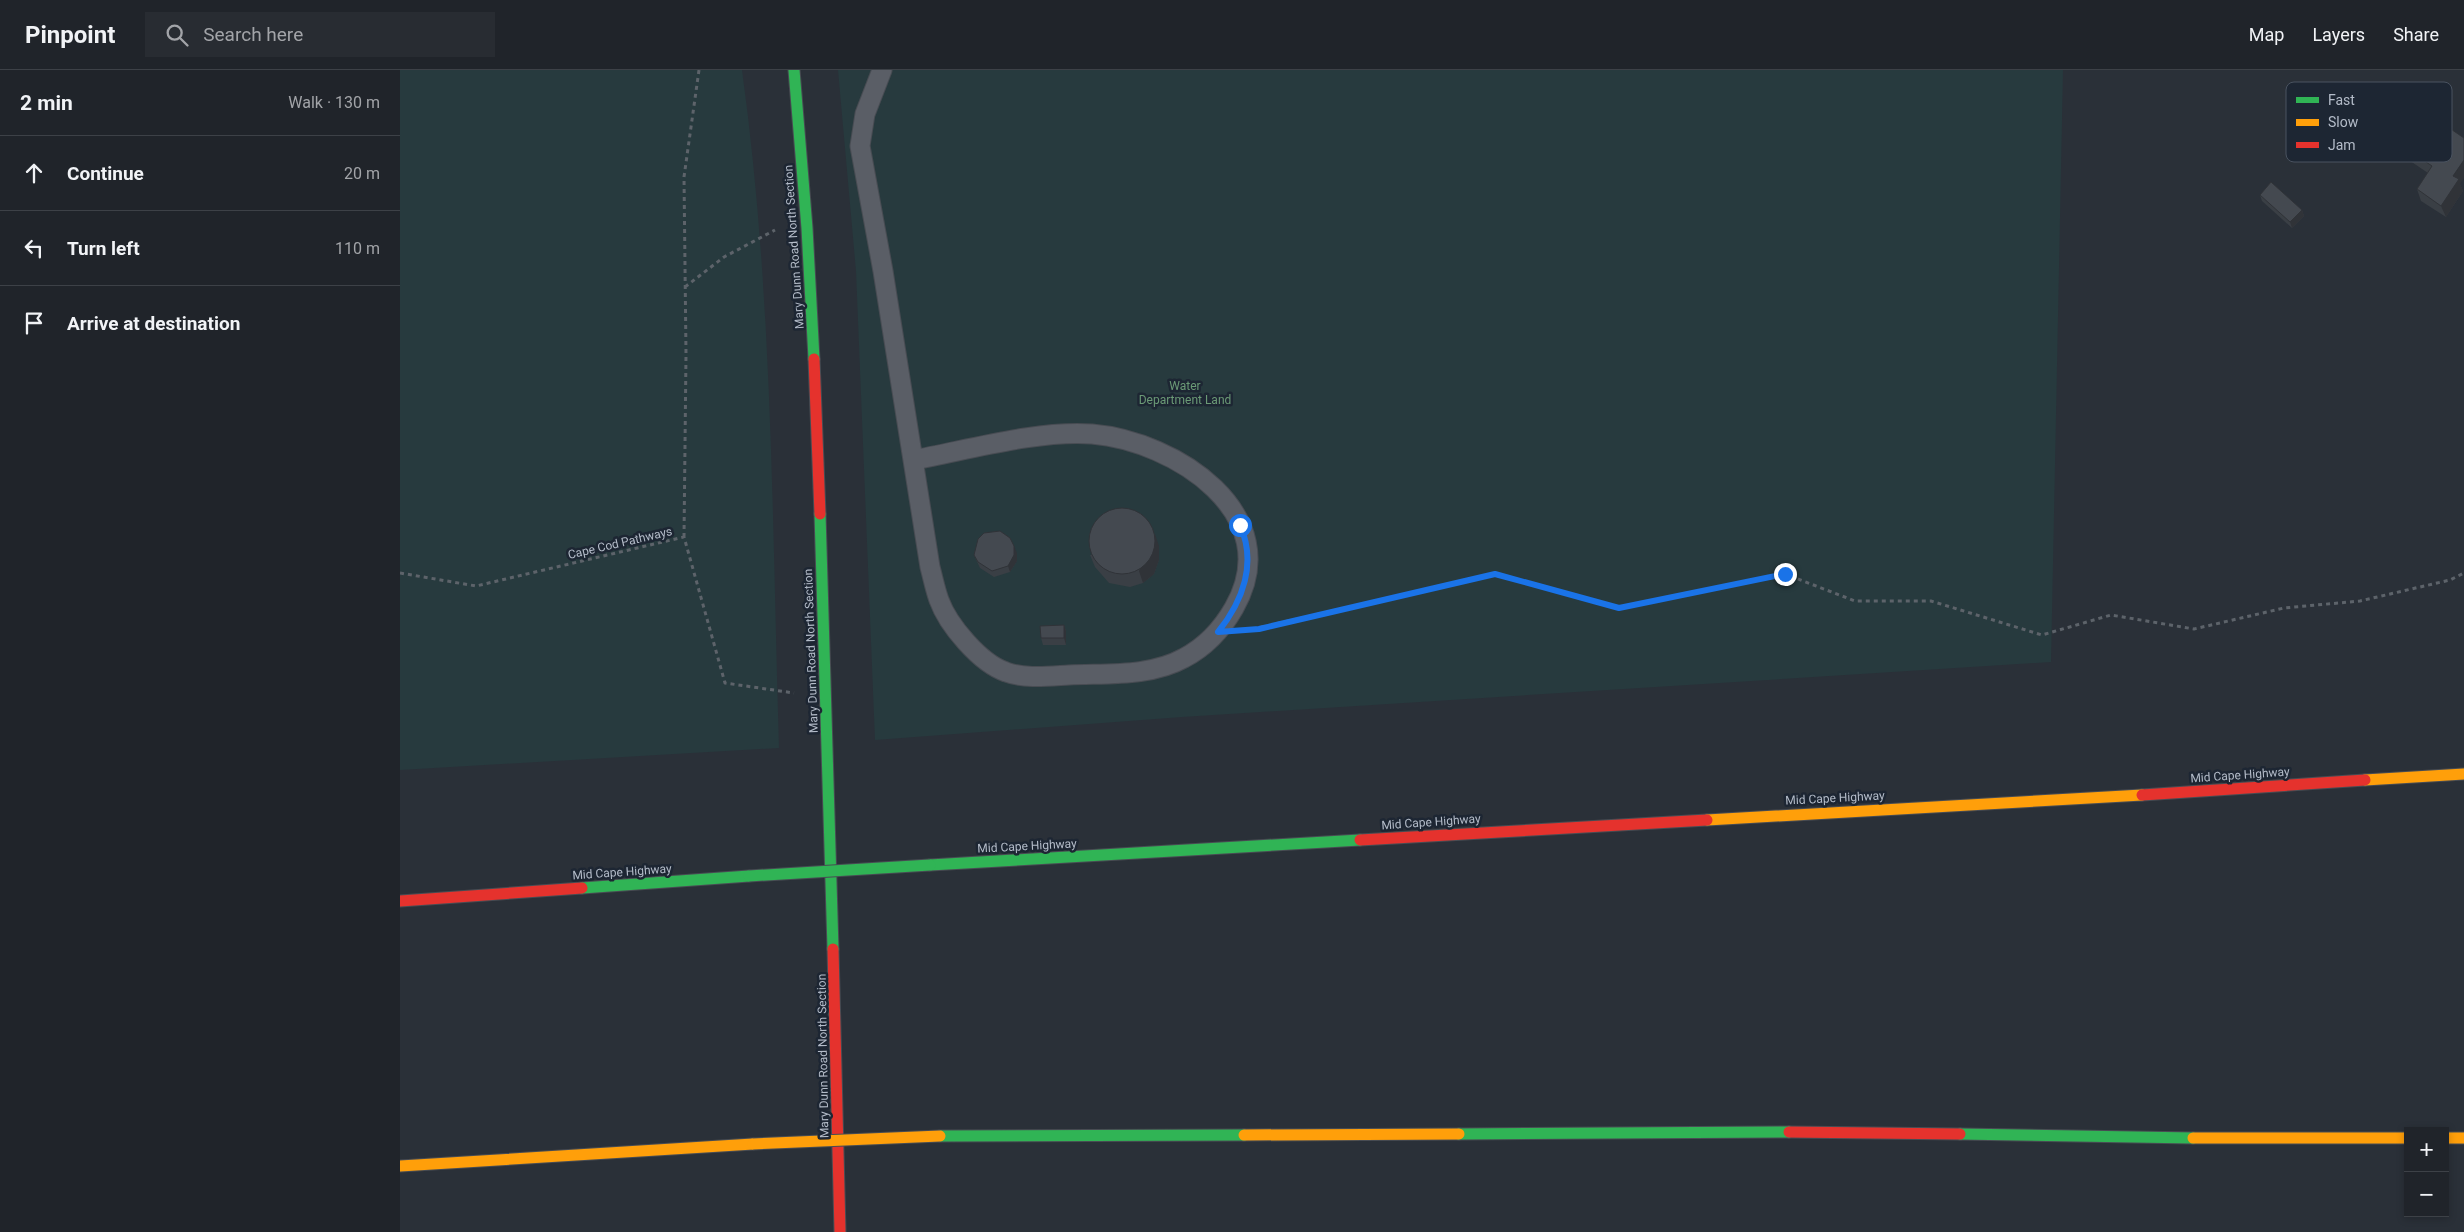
<!DOCTYPE html>
<meta charset="utf-8">
<style>
body{margin:0;font-family:Roboto,sans-serif;background:#282c32;color:#f1f3f6}
.controls{position:absolute;right:15px;bottom:15px;display:grid;overflow:hidden;border-radius:0px;box-shadow:0 2px 8px #0003}
.controls button{width:45px;height:45px;display:grid;place-items:center;padding:0;border:0;border-bottom:1px solid #3d4147;background:#20242a;color:#f1f3f6;font:25px sans-serif}
.stop{position:absolute;width:15px;height:15px;margin:-11px;border:4px solid #1a73e8;border-radius:50%;background:#fff}
.stop.end{background:#1a73e8;border-color:#fff;box-shadow:0 1px 5px #0008}
.list{margin:0;padding:0;list-style:none}
h2{display:flex;justify-content:space-between;align-items:center;height:65px;margin:0;padding:0 20px;font-size:21px}
h2 small{font-size:16px;font-weight:400;color:#a2a4a8}
.list li{display:grid;grid-template-columns:32px 1fr auto;gap:15px;align-items:center;box-sizing:border-box;height:75px;padding:0 20px;border-top:1px solid #3d4147}
.list b{display:block;font-size:19px;white-space:nowrap}
.list em{font-size:16px;font-style:normal;color:#a2a4a8}
.icon{flex:none;width:28px;height:28px;fill:none;stroke:currentColor;stroke-width:2;stroke-linecap:round;stroke-linejoin:round}
.map{position:relative;flex:none;width:2064px;height:1162px;overflow:hidden}
header{display:flex;align-items:center;gap:30px;box-sizing:border-box;height:70px;padding:0 25px;background:#20242a;border-bottom:1px solid #3d4147}
header strong{font-size:24px}
nav{display:flex;gap:28px;margin-inline-start:auto;font-size:18px}
.search{width:350px;height:45px;background:#282c32;display:flex;align-items:center;gap:12px;box-sizing:border-box;padding:0 18px;border-radius:0px;color:#a2a4a8;font-size:19px}
main{display:flex}
aside{flex:1;background:#20242a}
.map>svg:first-child{display:block}
.green{fill:#273a3e}
.lines{fill:none;stroke-linecap:round;stroke-linejoin:round}
.lane-casing{stroke:#484c53;stroke-width:21}
.fast-casing{stroke:#484c53;stroke-width:13}
.slow-casing{stroke:#484c53;stroke-width:13}
.jam-casing{stroke:#484c53;stroke-width:13}
.path{stroke:#5d636a;stroke-width:3;stroke-dasharray:4 4;stroke-linecap:butt}
.lane{stroke:#5a5e66;stroke-width:19}
.fast{stroke:#30b455;stroke-width:11}
.slow{stroke:#ff9f0a;stroke-width:11}
.jam{stroke:#e5322d;stroke-width:11}
.fast-bridge-casing{stroke:#474c53;stroke-width:13;stroke-linecap:butt}
.slow-bridge-casing{stroke:#474c53;stroke-width:13;stroke-linecap:butt}
.fast-bridge{stroke:#30b455;stroke-width:11}
.slow-bridge{stroke:#ff9f0a;stroke-width:11}
.wall{fill:#3a3f45}
.shaded-wall{fill:#303338}
.building{fill:#444950;stroke:#303338}
.route{stroke:#1a73e8;stroke-width:6}
.labels{text-anchor:middle;stroke-width:5;stroke-linejoin:round;paint-order:stroke}
.street-label{font-size:12px;fill:#b4bcc9;stroke:#1d2633}
.park-label{font-size:12px;fill:#6b9a76;stroke:#1d2633}
.key{fill:#1d2633;stroke:#4a5360;stroke-width:1}
.key-label{font-size:14px;fill:#b4bcc9}
</style>
<header>
<strong>Pinpoint</strong>
<div class="search"><svg class="icon" aria-label="search" viewBox="0 0 24 24"><circle cx="10" cy="10" r="6"/><path d="M15 15l6 6"/></svg>Search here</div>
<nav><a>Map</a><a>Layers</a><a>Share</a></nav>
</header>
<main>
<aside>
<h2>2 min<small>Walk · 130 m</small></h2>
<ul class="list">
<li><svg class="icon" aria-label="ahead" viewBox="0 0 24 24"><path d="M12 20V5M6 11l6-6 6 6"/></svg><div><b>Continue</b></div><em>20 m</em></li>
<li><svg class="icon" aria-label="left" viewBox="0 0 24 24"><path d="M17 20v-9H6M10 6l-5 5 5 5"/></svg><div><b>Turn left</b></div><em>110 m</em></li>
<li><svg class="icon" aria-label="arrive" viewBox="0 0 24 24"><path d="M6 21V4h12l-3 4 3 4H6"/></svg><div><b>Arrive at destination</b></div></li>
</ul>
</aside>
<div class="map">
<svg width="2064" height="1162" viewBox="0 0 2064 1162">
<rect width="100%" height="100%" fill="#2a3038"/>
<path class="green" d="M0,0h342c31,224 30,452 37,678l-379,22z
M438,0h1225l-12,592 -869,55 -307,23 -19,-469z"/>
<g class="lines">
<g class="lane-casing">
<path id="lane" d="M482,0l-17,44 -5,32 23,125 47,296c3,11 5,22 9,33 9,25 41,63 67,72 18,7 44,4 63,3 37,-2 81,2 115,-17 21,-11 38,-29 50,-50 54,-94 -59,-167 -142,-174 -55,-4 -124,16 -179,26"/>
</g>
<g class="fast-casing">
<path id="fast" d="M394,0l13,158 7,131
M420,444l13,435
M530,795l430,-25
M182,818l167,-12
M1059,1064l330,-2
M1560,1064l233,4
M540,1066l304,-1"/>
</g>
<g class="slow-casing">
<path id="slow" d="M1965,710l99,-6
M1307,750l435,-25
M844,1065l215,-1
M1793,1068h215
M2045,1068h19
M0,1096l353,-22"/>
</g>
<g class="jam-casing">
<path id="jam" d="M414,289l6,155
M1742,725l223,-15
M960,770l347,-20
M0,831l182,-13
M433,879l7,283
M1389,1062l171,2"/>
</g>
<path class="path" d="M285,217l39,-30 51,-27
M284,467l2,-183 -2,-177 15,-107
M0,503l76,13 208,-49 41,146 69,10
M853,559l242,-55 124,34 166,-34 70,27h76l111,34 69,-20 83,14 90,-21 76,-7 90,-21 14,-7"/>
<use href="#lane" class="lane"/>
<use href="#fast" class="fast"/>
<use href="#slow" class="slow"/>
<use href="#jam" class="jam"/>
<g class="fast-bridge-casing">
<path id="fast-bridge" d="M349,806l181,-11"/>
</g>
<g class="slow-bridge-casing">
<path id="slow-bridge" d="M353,1074l187,-8"/>
</g>
<use href="#fast-bridge" class="fast-bridge"/>
<use href="#slow-bridge" class="slow-bridge"/>
</g>
<path class="wall" d="M1978,60l82,54 3,7 -17,26 -25,-16 -4,-12 11,-16 -46,-31z
M1860,125l42,15 2,6 -12,12 -30,-27z
M759,476v14l-5,14 -11,9 -13,4 -21,-4 -14,-16 -5,-12z
M617,483v8l-7,11 -16,5 -14,-9 -6,-13z
M664,555l2,6v14h-23l-2,-7z"/>
<path class="shaded-wall" d="M2064,90v18l-4,6 3,7 -17,26 -5,-11 12,-30z
M1902,140l2,6 -12,12 -2,-6z
M755,464l4,12v14l-5,14 -11,9 -4,-12z
M614,476l3,7v8l-7,11 -2,-6z
M664,555l2,6v14l-2,-7z"/>
<path class="building" d="M2001,25l63,43v22l-11,16 6,3 -18,27 -24,-17 15,-23 -54,-36z
M1871,112l31,28 -12,12 -30,-27z
M689 471a33 33 0 1 1 66 0a33 33 0 1 1-66 0Z
M600,461l10,7 4,8v9l-6,11 -16,5 -14,-9 -4,-7 4,-16 6,-6z
M664,555v13h-23l-1,-12z"/>
<g class="lines">
<path class="route" d="M840,455c17,38 3,76 -22,107l41,-3 236,-55 124,34 166,-34"/>
</g>
<g class="labels">
<g class="street-label">
<text transform="translate(394 177) rotate(-94)" y="4">Mary Dunn Road North Section</text>
<text transform="translate(220 473) rotate(-13)" y="4">Cape Cod Pathways</text>
<text transform="translate(411 581) rotate(-92)" y="4">Mary Dunn Road North Section</text>
<text transform="translate(1840 705) rotate(-4)" y="4">Mid Cape Highway</text>
<text transform="translate(1435 728) rotate(-3)" y="4">Mid Cape Highway</text>
<text transform="translate(1031 752) rotate(-4)" y="4">Mid Cape Highway</text>
<text transform="translate(627 776) rotate(-3)" y="4">Mid Cape Highway</text>
<text transform="translate(222 802) rotate(-4)" y="4">Mid Cape Highway</text>
<text transform="translate(423 986) rotate(-91)" y="4">Mary Dunn Road North Section</text>
</g>
<g class="park-label">
<text x="785" y="320">Water<tspan x="785" dy="14">Department Land</tspan></text>
</g>
</g>
<rect x="1886" y="12" width="166" height="80" rx="8" class="key"/>
<rect x="1896" y="27" width="23" height="6" fill="#30b455"/>
<rect x="1896" y="49" width="23" height="7" fill="#ff9f0a"/>
<rect x="1896" y="72" width="23" height="6" fill="#e5322d"/>
<g class="key-label">
<text x="1928" y="35">Fast</text>
<text x="1928" y="57">Slow</text>
<text x="1928" y="80">Jam</text>
</g>
</svg>
<div class="controls">
<button>+</button>
<button>−</button>
</div>
<div class="stop" style="left:840px;top:455px"></div>
<div class="stop end" style="left:1385px;top:504px"></div>
</div>
</main>
